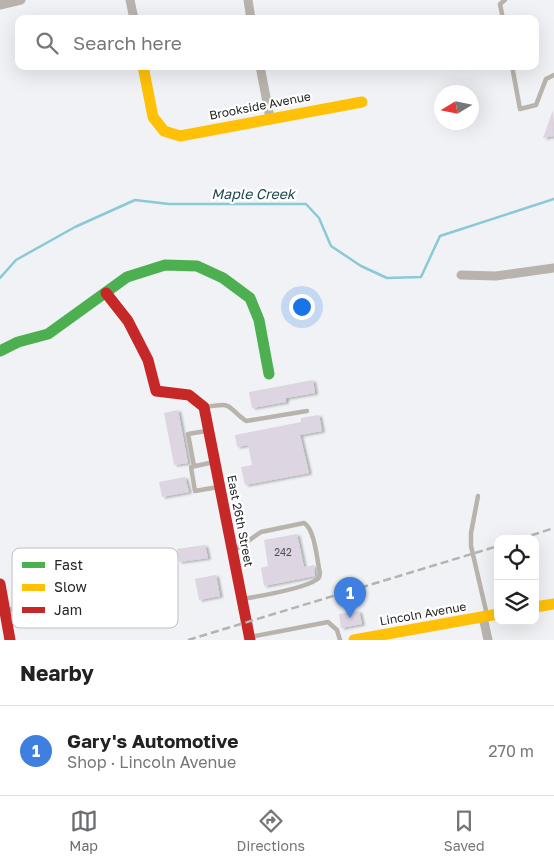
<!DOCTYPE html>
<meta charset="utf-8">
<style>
body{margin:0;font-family:"Golos Text",sans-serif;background:#f2f2f2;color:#222}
.controls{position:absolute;right:15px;bottom:15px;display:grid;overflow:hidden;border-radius:10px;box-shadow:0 5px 20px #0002}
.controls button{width:45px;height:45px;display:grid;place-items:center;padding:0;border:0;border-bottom:1px solid #e0e0e0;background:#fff;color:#222;font:25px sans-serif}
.compass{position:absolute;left:434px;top:85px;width:45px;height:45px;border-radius:50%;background:#fff;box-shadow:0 5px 20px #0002;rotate:260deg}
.you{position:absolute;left:301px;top:306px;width:18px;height:18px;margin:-12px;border:4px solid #fff;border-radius:50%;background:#1a73e8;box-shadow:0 0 0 8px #1a73e833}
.badge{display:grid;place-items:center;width:32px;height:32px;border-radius:50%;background:#6b6d6f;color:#fff;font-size:16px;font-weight:700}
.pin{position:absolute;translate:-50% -41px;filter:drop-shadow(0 1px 2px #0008)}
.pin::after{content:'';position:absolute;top:26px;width:18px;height:15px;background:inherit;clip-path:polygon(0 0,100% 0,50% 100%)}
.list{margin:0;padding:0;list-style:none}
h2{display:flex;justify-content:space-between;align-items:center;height:65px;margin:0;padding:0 20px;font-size:21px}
h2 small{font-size:16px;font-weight:400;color:#767676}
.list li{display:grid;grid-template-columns:32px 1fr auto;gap:15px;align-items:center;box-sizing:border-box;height:90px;padding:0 20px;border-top:1px solid #e0e0e0}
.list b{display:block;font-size:19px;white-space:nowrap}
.list p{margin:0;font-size:16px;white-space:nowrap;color:#767676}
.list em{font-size:16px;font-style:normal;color:#767676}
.icon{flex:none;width:28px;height:28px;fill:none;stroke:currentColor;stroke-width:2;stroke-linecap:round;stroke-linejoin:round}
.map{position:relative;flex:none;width:554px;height:640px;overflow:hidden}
.search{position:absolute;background:#fff;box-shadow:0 5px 20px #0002;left:15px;right:15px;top:15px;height:55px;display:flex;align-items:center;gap:12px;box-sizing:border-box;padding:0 18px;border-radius:10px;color:#767676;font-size:19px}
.sheet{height:155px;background:#fff}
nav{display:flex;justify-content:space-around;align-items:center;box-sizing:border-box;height:70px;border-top:1px solid #e0e0e0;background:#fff;font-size:14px;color:#767676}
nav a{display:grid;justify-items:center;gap:2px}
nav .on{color:#6b6d6f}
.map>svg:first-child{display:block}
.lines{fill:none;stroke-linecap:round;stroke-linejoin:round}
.stream{stroke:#89c9d8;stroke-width:2.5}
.building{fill:#ddd5e1;filter:url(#shadow)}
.lane{stroke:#b8b3ac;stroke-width:4.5}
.street{stroke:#b8b3ac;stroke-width:9}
.fast{stroke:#4caf50;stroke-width:11}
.slow{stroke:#ffc107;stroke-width:11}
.jam{stroke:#c62828;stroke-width:11}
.rail{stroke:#b4b3b0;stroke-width:2.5;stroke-dasharray:8 4;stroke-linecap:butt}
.labels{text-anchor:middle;stroke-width:4.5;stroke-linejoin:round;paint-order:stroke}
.number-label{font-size:10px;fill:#525156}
.street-label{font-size:12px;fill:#242527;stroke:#fff}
.water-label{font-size:14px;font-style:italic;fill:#204952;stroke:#fff}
.key{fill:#fff;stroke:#bdbebe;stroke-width:1}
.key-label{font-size:14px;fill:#242527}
</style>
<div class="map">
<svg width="554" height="640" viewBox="0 0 554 640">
<defs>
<filter id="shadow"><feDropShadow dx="3" dy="1.5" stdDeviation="1" flood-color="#0004"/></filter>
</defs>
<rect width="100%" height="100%" fill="#f0f2f5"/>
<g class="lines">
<path class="stream" d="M0,278l16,-18 59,-33 60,-27 34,4h137l13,14 12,28 30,20 26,12 34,-1 19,-41 114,-37"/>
</g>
<path class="building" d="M553,110l1,26 -11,2z
M313,380l2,13 -29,5v4l-34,6 -3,-16z
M178,410l10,53 -14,2 -10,-52z
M319,415l3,16 -22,4 9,38 -64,12 -4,-18 11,-2 -4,-20 -11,2 -2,-12 66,-13v-4z
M185,477l4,15 -27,5 -3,-15z
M297,534l7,33 10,-2 1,11 -51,10 -3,-18 7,-2 -4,-26z
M205,545l3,13 -29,4 -2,-13z
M216,575l4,21 -21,4 -4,-21z
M359,611l3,13 -21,4 -2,-14z"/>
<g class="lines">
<path class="lane" d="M503,19l-3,-15 5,-4
M512,66l8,43 16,-4 10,-26 8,-4
M206,407c29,-5 19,-1 40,14l61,-10
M214,462l-23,5 4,24 23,-4
M194,466l-6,-32 18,-3
M478,496l-7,37v13l16,69
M235,550l26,-18 43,-9c11,6 13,38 16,50 -1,4 0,5 -4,7 -13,9 -56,16 -73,19
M6,610l39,-6 9,-4
M250,637l78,-15 9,8 3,10"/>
<path class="street" d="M130,0l4,19
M248,0l3,19
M0,5l21,-5
M260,66l10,52
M461,275l35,1 58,-8
M483,617l5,23"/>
<path class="fast" d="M0,351l18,-9 30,-8 79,-57 38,-12 32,1 26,12 27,20 9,22 10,54"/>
<path class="slow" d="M143,66l10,51 11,14 16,5 182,-34
M535,607l19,-3
M354,640l144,-26"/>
<path class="jam" d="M106,293l22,28 20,39 8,31 33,4 15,12 46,233
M0,584l10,56"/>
<path class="rail" d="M520,539l34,-11
M188,640l310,-94"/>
</g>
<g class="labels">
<g class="number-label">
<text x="283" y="556">242</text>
</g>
<g class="street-label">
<text transform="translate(260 106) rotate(-11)" y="4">Brookside Avenue</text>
<text transform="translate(240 521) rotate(79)" y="4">East 26th Street</text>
<text transform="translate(423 614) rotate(-10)" y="4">Lincoln Avenue</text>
</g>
<g class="water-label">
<text x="253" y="199">Maple Creek</text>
</g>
</g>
<rect x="12" y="548" width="166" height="80" rx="8" class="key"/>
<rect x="22" y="562" width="23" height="6" fill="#4caf50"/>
<rect x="22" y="584" width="23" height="7" fill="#ffc107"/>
<rect x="22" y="607" width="23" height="6" fill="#c62828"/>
<g class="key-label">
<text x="54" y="570">Fast</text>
<text x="54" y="592">Slow</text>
<text x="54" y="615">Jam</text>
</g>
</svg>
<div class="controls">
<button><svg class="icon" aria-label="locate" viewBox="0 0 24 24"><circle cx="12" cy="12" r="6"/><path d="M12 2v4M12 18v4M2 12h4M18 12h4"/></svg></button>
<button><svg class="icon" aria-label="layers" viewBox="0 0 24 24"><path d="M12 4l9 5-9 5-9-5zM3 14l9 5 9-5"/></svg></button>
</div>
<svg class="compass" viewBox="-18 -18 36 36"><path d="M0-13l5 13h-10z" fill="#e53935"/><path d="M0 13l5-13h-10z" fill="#767676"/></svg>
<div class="you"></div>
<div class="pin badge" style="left:350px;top:618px;background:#3f7fe0">1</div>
<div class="search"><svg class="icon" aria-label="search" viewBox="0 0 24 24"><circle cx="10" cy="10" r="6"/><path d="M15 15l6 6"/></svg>Search here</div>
</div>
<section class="sheet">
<h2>Nearby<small></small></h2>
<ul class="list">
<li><span class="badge" style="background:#3f7fe0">1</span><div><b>Gary's Automotive</b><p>Shop · Lincoln Avenue</p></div><em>270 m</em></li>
</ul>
</section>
<nav>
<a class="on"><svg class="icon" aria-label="map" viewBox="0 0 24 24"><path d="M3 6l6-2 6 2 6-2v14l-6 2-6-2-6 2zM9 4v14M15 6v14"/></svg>Map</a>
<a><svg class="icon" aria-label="directions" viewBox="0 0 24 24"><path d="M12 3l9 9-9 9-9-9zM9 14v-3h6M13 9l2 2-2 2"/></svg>Directions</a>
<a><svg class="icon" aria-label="saved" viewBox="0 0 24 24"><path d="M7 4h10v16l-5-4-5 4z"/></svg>Saved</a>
</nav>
